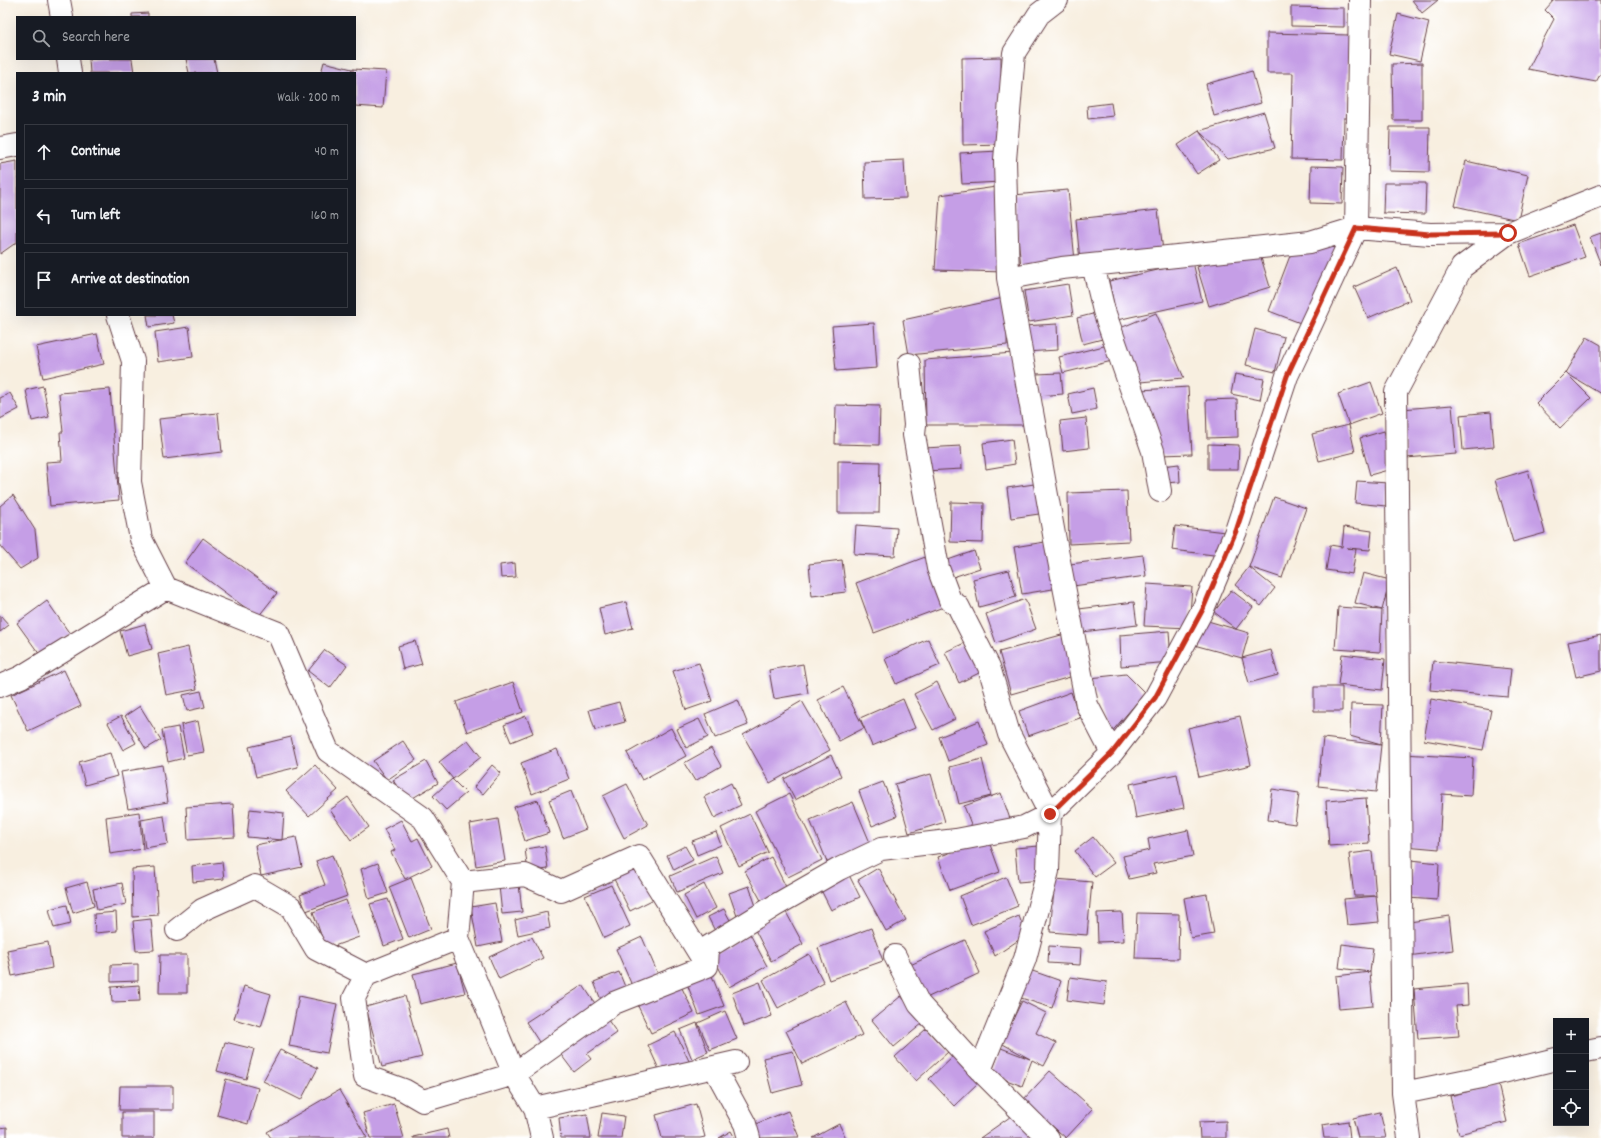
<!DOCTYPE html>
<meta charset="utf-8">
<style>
body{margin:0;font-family:Dekko,sans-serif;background:#20242c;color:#f1f3f6}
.controls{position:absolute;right:12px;bottom:12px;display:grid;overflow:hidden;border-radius:0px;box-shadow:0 4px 16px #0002}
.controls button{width:36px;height:36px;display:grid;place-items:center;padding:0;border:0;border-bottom:1px solid #363941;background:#171b24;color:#f1f3f6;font:20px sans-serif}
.stop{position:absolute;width:12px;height:12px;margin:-9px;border:3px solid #c8321e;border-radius:50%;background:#fff}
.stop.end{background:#c8321e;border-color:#fff;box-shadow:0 1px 4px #0008}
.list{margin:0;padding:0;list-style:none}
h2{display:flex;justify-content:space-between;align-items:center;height:52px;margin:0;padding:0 16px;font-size:17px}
h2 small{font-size:13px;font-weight:400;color:#9ea1a6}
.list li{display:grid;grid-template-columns:26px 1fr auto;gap:12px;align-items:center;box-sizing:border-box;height:56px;margin:0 8px 8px;padding:0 8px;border:1px solid #363941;border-radius:0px}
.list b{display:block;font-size:15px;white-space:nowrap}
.list em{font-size:13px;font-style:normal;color:#9ea1a6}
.icon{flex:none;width:22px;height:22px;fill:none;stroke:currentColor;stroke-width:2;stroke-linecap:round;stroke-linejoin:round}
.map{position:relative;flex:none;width:1601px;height:1138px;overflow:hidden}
.search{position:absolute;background:#171b24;box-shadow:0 4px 16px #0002;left:16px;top:16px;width:340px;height:44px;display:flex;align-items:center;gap:10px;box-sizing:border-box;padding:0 14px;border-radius:0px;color:#9ea1a6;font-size:15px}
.panel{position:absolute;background:#171b24;box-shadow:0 4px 16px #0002;left:16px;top:72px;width:340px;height:244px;border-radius:0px}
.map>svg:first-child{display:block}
.building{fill:#c59ee6}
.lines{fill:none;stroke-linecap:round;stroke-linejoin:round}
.minor-casing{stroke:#643e46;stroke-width:24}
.minor{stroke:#fff;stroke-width:22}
.route{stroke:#c8321e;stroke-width:5}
</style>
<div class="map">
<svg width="1601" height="1138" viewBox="0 0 1601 1138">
<rect width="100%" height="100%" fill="#fff"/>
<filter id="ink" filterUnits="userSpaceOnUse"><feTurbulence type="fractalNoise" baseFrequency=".025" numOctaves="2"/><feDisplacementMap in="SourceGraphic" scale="8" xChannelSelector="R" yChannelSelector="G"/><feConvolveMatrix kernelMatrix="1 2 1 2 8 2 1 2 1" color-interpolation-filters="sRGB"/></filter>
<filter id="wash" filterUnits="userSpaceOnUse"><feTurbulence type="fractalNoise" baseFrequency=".012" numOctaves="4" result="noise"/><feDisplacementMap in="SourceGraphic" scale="16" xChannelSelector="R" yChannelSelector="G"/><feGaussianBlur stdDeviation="0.9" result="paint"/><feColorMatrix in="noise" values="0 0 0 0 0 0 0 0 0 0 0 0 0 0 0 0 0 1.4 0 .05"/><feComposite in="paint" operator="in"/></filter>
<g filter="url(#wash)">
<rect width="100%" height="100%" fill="#f8efe0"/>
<g id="blocks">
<path class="building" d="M1412,0h26l-16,13z
M1554,0h47v73l-5,9 -68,-13 26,-50 -9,-9z
M1291,7l53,1v19l-53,-1z
M148,13v4h-16v-3z
M1398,14l31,8 -9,39 -31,-7z
M1267,33l82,2 -2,83h-3l-1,42 -52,-1 2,-86h-26z
M1001,57l1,87 -39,1 -1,-87z
M89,59h43l2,14h-44z
M186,59h28l3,14h-28z
M324,62l28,7 -1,4h-30z
M1422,63v57h-29l-1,-56z
M353,69l33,2 -3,37 -28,-2v-33h-2z
M1252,71l9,32 -47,13 -8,-32z
M1111,103l2,13 -25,3 -1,-13z
M1264,112l11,36 -47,11 -29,-28z
M1390,127h40l-1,45 -40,-1z
M1199,131l20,29 -22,14 -19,-29z
M999,151l2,31 -39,2 -2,-31z
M904,160l2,38 -41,1 -1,-37z
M17,161v81l-17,12v-90z
M1466,161l62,14 -10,45 -63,-14z
M1311,166l32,1 -1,37 -32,-1z
M1384,183h42l-1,31 -42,-1z
M996,187l9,85 -70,-2 5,-75z
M1068,190l7,71 -54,6 -7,-72z
M1158,210l5,41 -83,10 -4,-42z
M1573,225l12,32 -55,19 -11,-32z
M1601,233v32l-11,-28z
M1339,242l-36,82 -34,-13 24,-63z
M1258,248l12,39 -61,19 -12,-39z
M1193,262l9,39 -85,19 -8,-39z
M1397,268l13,32 -42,18 -14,-31z
M1068,284l5,31 -44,7 -5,-31z
M1008,297l-1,48 -98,10 -6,-35z
M1104,311l6,26 -27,7 -6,-26z
M1156,313l28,65 -44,4 -22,-53z
M147,315h25l2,8 -25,4z
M874,323l3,45 -41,3 -4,-45z
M1057,324l1,26 -33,2 -2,-26z
M189,327l4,30 -35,5 -3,-30z
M1255,329l29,8 -9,35 -29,-7z
M97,334l7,30 -61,14 -7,-31z
M1587,337l14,8v49l-35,-21z
M1108,345l4,16 -49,12 -4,-16z
M1013,353l18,72h-105l-1,-65z
M1061,373l2,21 -26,2 -1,-22z
M1566,373l25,25 -31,30 -24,-25z
M1235,374l29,5 -4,21 -29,-6z
M1371,382l11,31 -33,12 -11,-31z
M43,386l6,31 -17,4 -6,-31z
M1188,387l4,67 -32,1 -19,-65z
M1093,388l4,21 -25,5 -4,-20z
M110,389l9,111 -69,6 -4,-44 16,-1 -2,-29h3l-4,-39z
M10,393l9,16 -19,10v-21z
M1237,399l1,38 -31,1 -1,-38z
M836,405l44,1 -1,39 -44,-1z
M1452,405l4,49 -50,4 -4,-49z
M1491,412l3,35 -31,3 -3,-35z
M218,413l4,39 -58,7 -5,-40z
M1086,418l3,30 -26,3 -3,-30z
M1349,425l6,27 -36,9 -7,-27z
M1384,431l11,37 -25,7 -10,-37z
M1012,439l3,25 -29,5 -3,-26z
M1208,444l31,1 -1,24h-30z
M961,446l1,23 -37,2 -1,-23z
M838,461l42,1 -1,51h-41z
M1179,464l1,18 -17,1 -1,-17z
M1528,470l17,63 -32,9 -18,-62z
M1357,481l31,2 -2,23 -31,-3z
M1041,483l5,30 -35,5 -4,-30z
M1127,491l2,50 -60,3 -1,-51z
M13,495l22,35 3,28 -18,11 -20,-23v-40z
M1274,497l32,11 -24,70 -33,-11z
M951,502l33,1 -1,40 -33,-1z
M856,525l41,3 -2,28 -41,-2z
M1175,526l50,6 -3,24 -50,-6z
M1344,527l28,4 -2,19 -23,-2 9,1 -4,25 -26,-4 4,-25 12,2z
M203,538l74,55 -19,24 -73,-54z
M1051,541l8,47 -37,6 -8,-47z
M974,551l6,17 -30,10 -5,-17z
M1143,555l3,21 -73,10 -3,-22z
M928,556l18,50 -72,27 -18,-50z
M842,560l4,32 -34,4 -3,-32z
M515,563l1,14 -15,1 -1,-13z
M1249,567l26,21 -14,18 -26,-21z
M1009,570l7,27 -37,10 -6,-28z
M1363,573l27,7 -8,30 -2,42 -45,-3 3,-42 44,3 -27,-7z
M1147,584l45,3 -3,41 -45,-2z
M1231,590l22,17 -17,22 -22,-17z
M1025,599l11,30 -40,14 -10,-29z
M47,601l23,33 -30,21 -23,-32z
M626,602l7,26 -28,7 -6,-27z
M1134,602l3,23 -54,7 -4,-23z
M0,615l9,10 -9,7z
M1201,619l48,14 -7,25 -48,-13z
M145,624l7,25 -25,7 -7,-25z
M1169,631l2,31 -50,4 -1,-31z
M1065,634l12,41 -66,19 -12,-42z
M1601,635v36l-25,6 -8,-35z
M928,639l12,26 -44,19 -11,-25z
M415,641l7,23 -19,5 -5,-23z
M969,641l16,29 -26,13 -14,-31z
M188,647l9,42 -31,6 -8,-41z
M325,650l22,15 -17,23 -22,-17z
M1271,650l7,25 -29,8 -7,-25z
M1342,654l43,5 -3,31 -44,-5z
M1433,661l78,8 -3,28 -78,-7z
M699,663l13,38 -26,9 -13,-39z
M803,664l5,29 -34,6 -5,-29z
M64,670l17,36 -53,25 -17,-36z
M1126,674l19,19 -36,42 -19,-57z
M513,682l10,30 -56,20 -11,-30z
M937,682l18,37 -22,11 -19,-36z
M843,687l21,41 -25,13 -21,-41z
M1314,687h28v24h-28z
M201,691l4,16 -18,4 -4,-16z
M1071,692l9,26 -52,18 -9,-25z
M903,699l12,29 -43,18 -12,-28z
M1431,699l60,11 -8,40 -59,-10z
M738,700l10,25 -33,13 -10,-24z
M802,701l28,49 -60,33 -27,-48z
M619,702l6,20 -30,8 -6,-20z
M1351,704l32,1 -2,40 -31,-9z
M140,706l21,34 -15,9 -21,-33z
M121,716l15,27 -13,7 -15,-27z
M526,716l7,17 -22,9 -7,-17z
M1240,716l11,49 -52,12 -11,-49z
M699,719l9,18 -22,11 -9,-19z
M198,721l6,31 -17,3 -6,-30z
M979,721l9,24 -40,16 -9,-24z
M178,727l6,31 -16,4 -6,-32z
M671,728l15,28 -44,24 -15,-27z
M291,737l7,30 -42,10 -7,-30z
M1323,738l58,7 -5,47 -58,-6z
M468,740l13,17 -28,22 -14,-17z
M403,741l13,19 -29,20 -14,-19z
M711,748l10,18 -26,15 -11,-18z
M557,749l12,30 -37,15 -11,-31z
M110,753l7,23 -32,9 -6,-23z
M1403,754l70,4 -2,38 -29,-2 -3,55 -34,-3z
M831,755l10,21 -46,24 -11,-21z
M982,759l9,37 -32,8 -9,-37z
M426,761l12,22 -32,19 -13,-22z
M162,765l6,37 -40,7 -7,-37z
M315,765l23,25 -29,26 -23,-25z
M492,765l9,8 -18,21 -9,-7z
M931,774l14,48 -36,11 -14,-49z
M1177,774l7,34 -48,10 -6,-34z
M452,779l14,14 -20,17 -13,-14z
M883,782l14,34 -25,10 -13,-35z
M731,783l10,22 -27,13 -10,-21z
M627,784l21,41 -24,13 -21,-42z
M1272,789l27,4 -4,31 -27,-4z
M571,791l15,38 -23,9 -14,-38z
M1001,793l9,26 -36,13 -10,-26z
M789,794l33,66 -34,17 -33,-66z
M348,797l21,30 -18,13 -21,-30z
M1366,798l3,45 -40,3 -3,-45z
M538,800l11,33 -24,8 -11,-34z
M853,802l18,43 -43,19 -18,-44z
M233,804l2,33 -47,3 -2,-33z
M250,809l34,4 -2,27 -35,-3z
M139,812l4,37 -33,5 -4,-37z
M750,814l18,38 -29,14 -18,-38z
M164,816l4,28 -23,4 -4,-28z
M498,819l7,42 -29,5 -6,-42z
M401,820l11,21 6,-3 14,28 -27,13 -14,-27 4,-2 -11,-21z
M1188,830l5,26 -40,8 3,9 -27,6 -6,-23 27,-6 -2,-11z
M716,832l5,13 -24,10 -5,-14z
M296,837l6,30 -41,9 -6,-31z
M1093,837l21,26 -19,14 -20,-26z
M988,839l12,33 -50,18 -12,-33z
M545,846l3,23 -20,3 -3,-23z
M685,846l8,14 -19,10 -7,-15z
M1039,846l3,34 -24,2 -3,-34z
M1372,851l4,45h-22l-5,-42z
M332,855l15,41 -41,15 -6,-16 25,-10 -9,-24z
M716,856l7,17 -46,19 -7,-16z
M771,857l18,36 -25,13 -19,-35z
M637,860l19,38 -26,13 -19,-38z
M1411,860l28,3 -2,37 -29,-2z
M222,862l2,17 -31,3 -1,-16z
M378,863l10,30 -19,6 -8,-30z
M155,867l3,48 -25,2 -1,-48z
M878,868l28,52 -20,11 -28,-51z
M849,875l11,22 -29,13 -11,-22z
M1006,877l12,29 -47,19 -11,-29z
M411,878l20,51 -22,9 -20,-51z
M1055,879l37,3 -5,53 -37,-3z
M87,882l7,24 -21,7 -7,-25z
M122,883l4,21 -29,6 -4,-21z
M519,884l3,28 -20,2 -3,-28z
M704,884l12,24 -20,11 -12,-24z
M611,885l19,41 -26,12 -19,-42z
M749,886l9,26 -20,7 -9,-26z
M1207,894l7,40 -23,4 -7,-40z
M1376,896l3,26 -32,3 -3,-26z
M388,899l15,40 -19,7 -14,-42z
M346,900l13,37 -33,12 -13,-37z
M495,903l7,39 -24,5 -7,-40z
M67,905l4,19 -17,4 -5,-19z
M724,909l7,13 -16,9 -7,-14z
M116,912l1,19 -22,2 -1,-19z
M547,912l3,16 -32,7 -3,-15z
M786,912l17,32 -32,17 -17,-33z
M1122,912l2,29 -26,1 -1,-29z
M1137,913l42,1 -1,45 -43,-1z
M1019,916l7,19 -31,21 -11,-25z
M1449,916l4,34 -45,6 -5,-33z
M151,919l3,31 -18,1 -3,-30z
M871,928l12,33 -54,19 -11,-32z
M750,934l17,32 -38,21 -17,-32z
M532,937l11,21 -44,21 -10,-22z
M642,937l18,42 -26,11 -18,-41z
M965,940l15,33 -56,26 -16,-33z
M48,942l4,26 -40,8 -5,-26z
M1342,944l31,4 -3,24 3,34 -34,3 -3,-33 34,-4 -31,-4z
M1049,946l32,2 -1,17 -32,-2z
M809,954l15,29 -46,25 -15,-28z
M160,955h27v38h-28z
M457,963l8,30 -45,11 -7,-30z
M138,964v17l-27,1v-17z
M1024,968l37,13 -9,27 -37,-12z
M710,971l14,35 -25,9 -13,-34z
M619,972l9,22 -25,11 -9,-23z
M1070,977l37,5 -3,23 -37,-5z
M679,982l15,31 -43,20 -15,-31z
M760,982l12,34 -28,10 -12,-33z
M1467,984l1,21 -12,1 3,30 -41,3 -4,-50z
M139,985l1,16 -28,1 -1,-15z
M583,985l15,23 -57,37 -15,-23z
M244,986l27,8 -10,33 -27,-8z
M299,996l38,8 -10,49 -38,-7z
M405,996l17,61 -40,10 -16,-60z
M901,996l22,27 -29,24 -22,-27z
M1022,1001l24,12 -10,20 20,10 -12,23 -12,-6 -10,26 -31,-12 10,-26 29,11 -29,-16z
M846,1002l16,33 -60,29 -16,-33z
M725,1011l12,28 -27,11 -12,-27z
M603,1013l14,20 -30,21 4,5 -17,13 -18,-24z
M697,1023l11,29 -16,7 -12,-29z
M926,1029l22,23 -32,29 -21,-24z
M675,1032l15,31 -28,13 -14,-31z
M225,1042l29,7 -8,30 -29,-8z
M280,1050l38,18 -17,32 -38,-19z
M793,1051l9,34 -30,8 -9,-35z
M956,1053l25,27 -27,26 -25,-27z
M1050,1071l43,38 -27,29 -43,-38z
M226,1079l32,9 -10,36 -31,-9z
M1498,1084l9,38 -48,12 -9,-38z
M120,1086h53v24h-54z
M339,1090l28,48h-96l-4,-6z
M394,1104l10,34h-34l-7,-25z
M696,1104l9,33 -5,1h-38l-6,-23z
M788,1111l11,26 -40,1 -6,-13z
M122,1112h32v26h-32z
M1017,1112l17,23 -4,3h-50z
M1380,1112l6,26h-28l-5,-20z
M602,1113l22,3 -3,22h-23z
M587,1114l4,24h-30l-2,-20z
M1226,1121v17h-26l-1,-16z
M1348,1121l2,17h-26l-2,-13z
M839,1124l7,14h-33z
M7,1127v11h-7v-10z
M447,1129l2,9h-36v-1z
M731,1131l4,7h-16z"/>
</g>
</g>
<g filter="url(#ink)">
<use href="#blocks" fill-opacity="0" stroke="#643e46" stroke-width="1"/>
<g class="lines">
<g class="minor-casing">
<path id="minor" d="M59,0l3,17
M1057,0l-18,14 -25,39 -9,107 3,118 47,262 32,165 25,48
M68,59l2,14
M0,148l17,-3
M1093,265l11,46 49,140 7,40
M1008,278l54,-10 248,-26 46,-14 74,6 78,-1
M118,315l15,46 -3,121 11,57 25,49 112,45 50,118 95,67 40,64 -5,56 56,136 21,34 201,-46
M909,364l6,61 -1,10 24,133 12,32 8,6 31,61 20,67 41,80 -2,57 -23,88 -45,111
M0,686l21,-9 145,-89
M463,882l62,-7 36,16 78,-35 68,110
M177,930l25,-20 53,-24 36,21 25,42 50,26
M458,938l-92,37 -12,23 11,78 39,14 19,11 91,-27 100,-71 93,-37 1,-19 68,-42 63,-36 42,-20 75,-9 68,-13 26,-13 62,-61 43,-55 48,-89 33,-78 51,-155 69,-148 4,-228
M895,956l24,48 61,66 68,68
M1586,1051l15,-3
M714,1067l31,57 4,14
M1403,1093l79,-16 74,-18
M535,1108l7,30
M1409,1138l-6,-45 -7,-701 66,-125 46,-34 93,-37"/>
</g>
<use href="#minor" class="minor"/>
</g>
</g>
<g class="lines" filter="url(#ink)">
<path class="route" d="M1050,814l62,-61 43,-55 48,-89 33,-78 51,-155 69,-148 74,6 78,-1"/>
</g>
</svg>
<div class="controls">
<button>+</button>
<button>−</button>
<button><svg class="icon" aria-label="locate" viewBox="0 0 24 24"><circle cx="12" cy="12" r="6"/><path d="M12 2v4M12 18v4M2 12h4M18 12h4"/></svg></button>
</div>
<div class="stop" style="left:1508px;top:233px"></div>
<div class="stop end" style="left:1050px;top:814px"></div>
<div class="search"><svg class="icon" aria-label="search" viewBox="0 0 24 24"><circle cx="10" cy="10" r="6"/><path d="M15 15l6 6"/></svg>Search here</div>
<section class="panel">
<h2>3 min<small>Walk · 200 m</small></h2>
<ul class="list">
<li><svg class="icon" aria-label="ahead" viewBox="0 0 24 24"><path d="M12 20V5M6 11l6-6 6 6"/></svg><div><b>Continue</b></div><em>40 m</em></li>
<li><svg class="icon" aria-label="left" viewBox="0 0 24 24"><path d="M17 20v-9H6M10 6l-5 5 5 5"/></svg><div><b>Turn left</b></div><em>160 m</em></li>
<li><svg class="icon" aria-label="arrive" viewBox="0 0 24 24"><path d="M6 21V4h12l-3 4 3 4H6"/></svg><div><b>Arrive at destination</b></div></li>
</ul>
</section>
</div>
